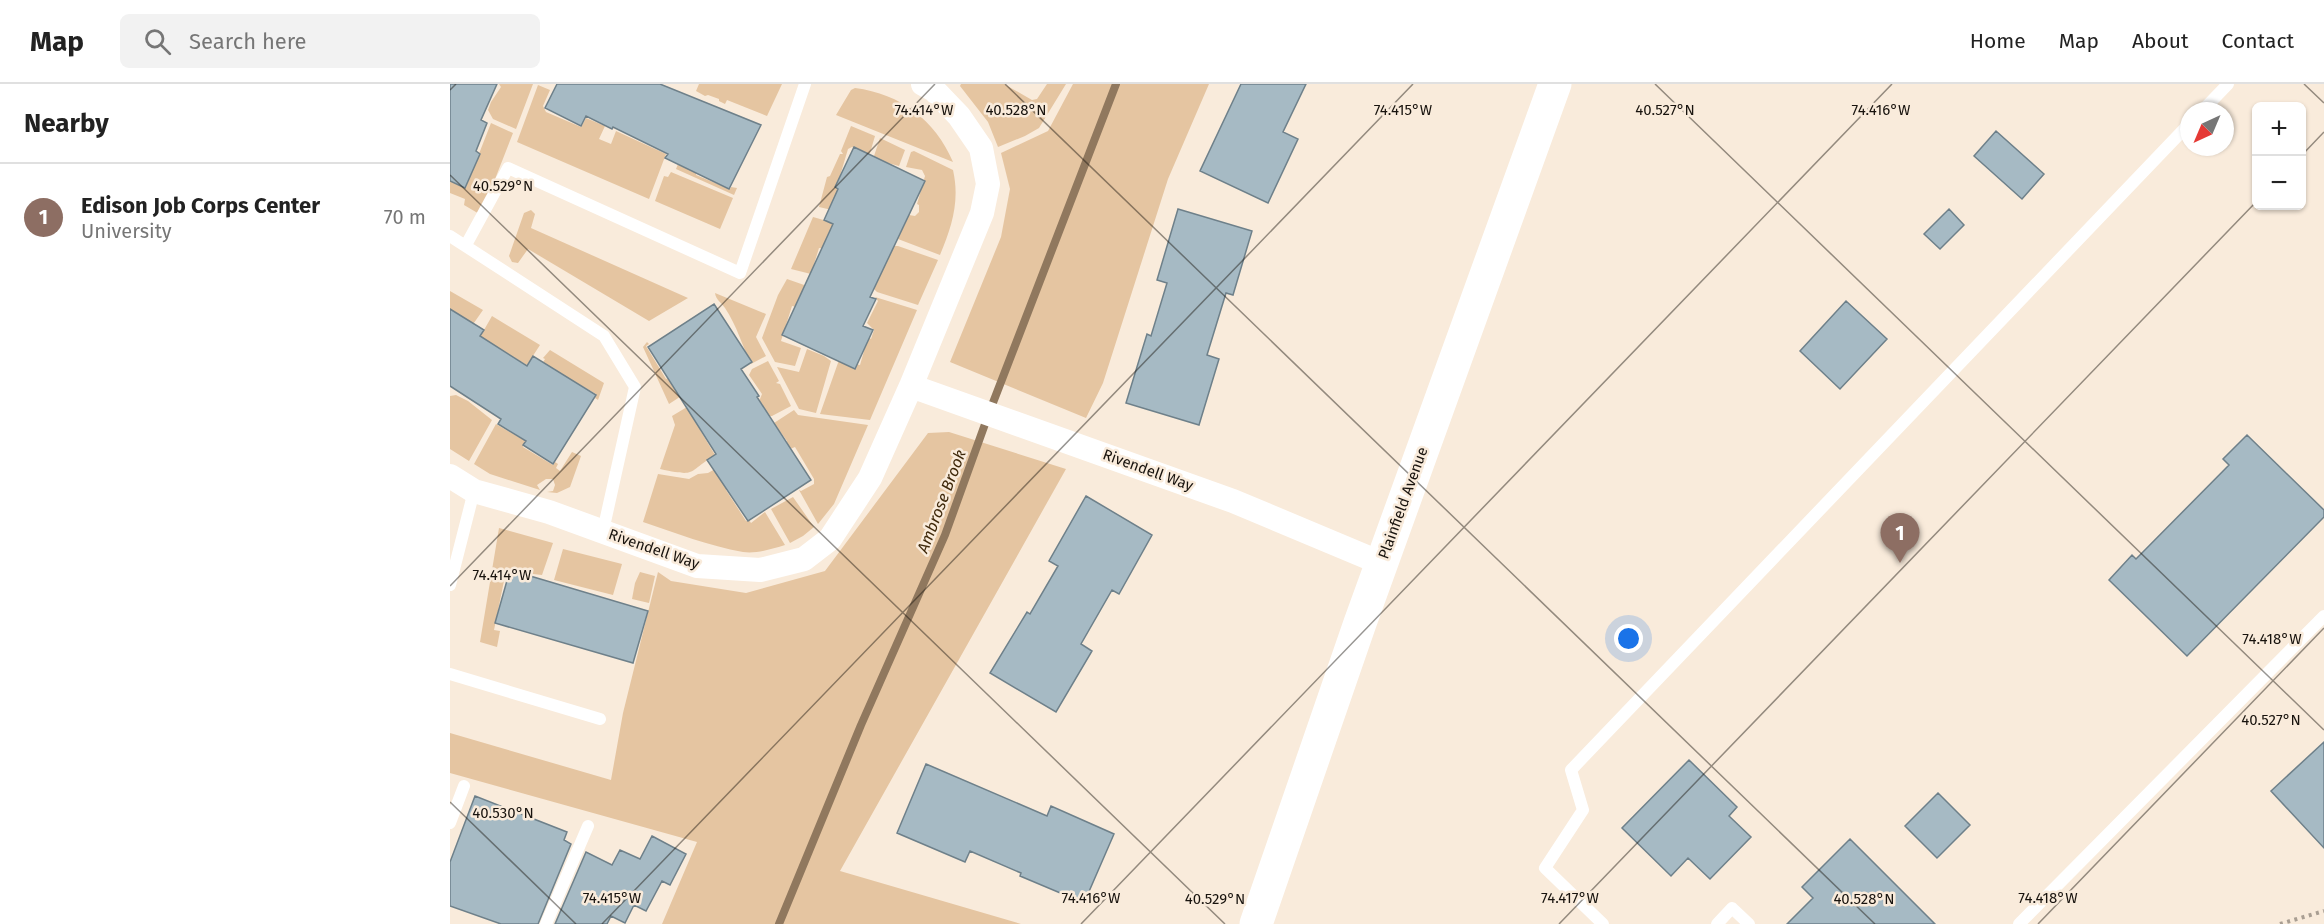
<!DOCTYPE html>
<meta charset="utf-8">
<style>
body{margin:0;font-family:"Fira Sans",sans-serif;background:#f2f2f2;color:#222}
.controls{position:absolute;right:18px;top:18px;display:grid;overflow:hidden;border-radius:9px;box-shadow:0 2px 4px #0004}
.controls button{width:54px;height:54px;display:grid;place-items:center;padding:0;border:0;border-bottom:2px solid #e0e0e0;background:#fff;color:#222;font:30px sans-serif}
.compass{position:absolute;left:1730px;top:18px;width:54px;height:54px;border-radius:50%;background:#fff;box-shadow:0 2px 4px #0004;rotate:224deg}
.you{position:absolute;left:1179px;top:555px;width:21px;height:21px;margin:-15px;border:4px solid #fff;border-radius:50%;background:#1a73e8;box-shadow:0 0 0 9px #1a73e833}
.badge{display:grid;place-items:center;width:39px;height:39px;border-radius:50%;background:#1c84ad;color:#fff;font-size:20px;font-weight:700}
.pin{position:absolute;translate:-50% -50px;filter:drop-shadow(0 2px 3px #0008)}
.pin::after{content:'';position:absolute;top:32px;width:21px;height:18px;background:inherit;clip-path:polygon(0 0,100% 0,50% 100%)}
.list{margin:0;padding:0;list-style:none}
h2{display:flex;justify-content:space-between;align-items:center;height:78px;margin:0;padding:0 24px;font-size:26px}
h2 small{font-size:20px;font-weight:400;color:#767676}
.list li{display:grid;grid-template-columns:39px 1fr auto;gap:18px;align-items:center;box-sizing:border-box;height:108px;padding:0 24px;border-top:2px solid #e0e0e0}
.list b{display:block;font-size:22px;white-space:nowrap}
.list p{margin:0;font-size:20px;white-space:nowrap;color:#767676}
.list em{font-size:20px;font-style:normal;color:#767676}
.icon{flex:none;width:33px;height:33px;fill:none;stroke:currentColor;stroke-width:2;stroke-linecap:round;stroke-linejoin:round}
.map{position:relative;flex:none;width:1874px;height:840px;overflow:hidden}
header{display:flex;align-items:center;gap:36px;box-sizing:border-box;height:84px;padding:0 30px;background:#fff;border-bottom:2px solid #e0e0e0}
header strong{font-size:28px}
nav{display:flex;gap:33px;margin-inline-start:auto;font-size:21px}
.search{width:420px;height:54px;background:#f2f2f2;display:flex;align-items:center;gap:15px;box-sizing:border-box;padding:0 21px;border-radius:9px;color:#767676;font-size:22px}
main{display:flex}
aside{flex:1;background:#fff}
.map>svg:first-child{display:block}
.green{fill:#e5c5a1}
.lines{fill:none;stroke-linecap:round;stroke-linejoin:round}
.stream{stroke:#90785e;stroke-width:8}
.building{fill:#a6bac4;stroke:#6e808a;stroke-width:1.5}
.path{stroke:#a99e92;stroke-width:4;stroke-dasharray:3 4.5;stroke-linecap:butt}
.service{stroke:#fff;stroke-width:12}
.minor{stroke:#fff;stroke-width:24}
.secondary{stroke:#fff;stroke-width:33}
.ticks{fill:none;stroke:#18130e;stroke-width:1.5;stroke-opacity:0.45}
.labels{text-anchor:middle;stroke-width:5;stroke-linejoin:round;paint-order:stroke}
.street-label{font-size:15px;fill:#18130e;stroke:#f9ebdb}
.water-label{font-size:16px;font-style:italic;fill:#3f290b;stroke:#f9ebdb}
.ticks-label{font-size:15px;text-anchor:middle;fill:#18130e;stroke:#f9ebdb;stroke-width:5;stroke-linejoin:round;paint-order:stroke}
</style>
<header>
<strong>Map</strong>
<div class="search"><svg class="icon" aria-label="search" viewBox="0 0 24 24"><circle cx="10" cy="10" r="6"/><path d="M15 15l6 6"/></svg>Search here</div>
<nav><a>Home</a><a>Map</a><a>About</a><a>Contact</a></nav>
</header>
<main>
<aside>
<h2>Nearby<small></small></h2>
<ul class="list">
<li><span class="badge" style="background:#8d6e63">1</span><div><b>Edison Job Corps Center</b><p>University</p></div><em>70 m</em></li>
</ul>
</aside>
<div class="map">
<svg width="1874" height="840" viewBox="0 0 1874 840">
<rect width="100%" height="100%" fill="#f9ebdb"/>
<path class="green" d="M49,0h34l-17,45 -23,-10 -5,-9 3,-8 10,-15z
M249,0h83l-15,32 -40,-16 -2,4 -6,-3v-2l-11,-4 -3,1 -9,-5z
M511,0h43l28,16 5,-1 10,-15h19l-27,44 -14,8 -27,11 -10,-25 -28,-36z
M623,0h136l-41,95 -65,204 -17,35 -136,-56 51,-125 9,-48 -9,-36 47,-22z
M88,1l12,5 -7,16 3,6 35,15 5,-9 19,8 -6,13 12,5 5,-13 50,23 -17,45 -132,-57z
M405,4c46,6 80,32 98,74l-117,-47 15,-25z
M41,39l22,10 -32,82 -17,-10 1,-6 -15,-6v-12l16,6z
M401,42l24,10 -5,17 -2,2 -16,-8 -4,2 -11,37 8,4 -9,21 -17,-4 8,-30 3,-1 10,-22h3l-2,-3z
M430,54l25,12 -6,16 -26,-7z
M464,67l39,19c7,31 -1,56 -13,85l-42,-16 11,-24 6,1 4,-4v-7l-2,-1 8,-28 -3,-6 -16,-3 5,-15z
M230,75l17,9 -1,7 34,14 1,-2 6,1 -3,7 -58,-26z
M221,88l62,26 -13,31 -65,-28 9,-25 4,1z
M81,126l4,4 -4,14 157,70 -39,23 -121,-72 -10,14 -6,-1 -3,-6 15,-43z
M363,133l21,6 -7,26 -8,-1 -8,26 -20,-5z
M442,162h6l40,14 -20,45 -41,-13 -3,-3z
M337,195l20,7 -6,22 -9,-2 -11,35 20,7 -6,18 -20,-4 -13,-24 16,-43z
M0,207l33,19 -14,20 -19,-21z
M265,209l51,21 -10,23 10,19 -15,8c-9,-19 -14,-38 -26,-56 -4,-6 -9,-8 -10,-15z
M425,213l42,13 -47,110 -50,-6 19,-54 21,5 8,-28 3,2 3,-9 -7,-7 11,-22z
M42,232l48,29 -13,20 -47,-28z
M197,258l2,2 -3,2 20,33 9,-4 11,18 -17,11 -26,-57z
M357,265l17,7 7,5 -15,52 -17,-4 -22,-42 22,5z
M100,266l54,33 -6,17 -3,-2 1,-4 -33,-19 -24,-6 6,-10 -2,-1z
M318,277l11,20 -3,2 4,1 11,22 -19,10h-4l-10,-12 4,-10 -13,-19 3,-6z
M6,311l12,6 24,19 -23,41 -19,-12v-53z
M242,320l14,22 -6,4 15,25c-29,18 -17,22 -55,14l15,-44 -3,-9z
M344,326l4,5 70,10 -34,79 -16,20 -19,-34 2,1 13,-7v-5l-19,-32 -5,2 -4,-6 1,-2 -13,-18z
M46,340l29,17 -2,6 30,18 2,-3 3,2 -2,4 4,3 12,-19 9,4 -11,31 -13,6 -10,-1 6,-1 2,-6 -2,-6h-7l-9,6 3,5 -50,-16 -16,-10z
M499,348l117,37 -226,402 181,53h-359l35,-82 -247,-69v-40l161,47 12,-67 35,-141 13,9 75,12 79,-22 103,-138z
M272,381l7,22 -3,3 20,31 3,-1 2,3 14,-11 20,33c-13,4 -29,9 -42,7 -34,-6 -67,-19 -100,-30l15,-48 31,5 9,-5 10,-1z
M343,413l21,30 -11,9 -13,7 -19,-34z
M49,444l54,15 -11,32 -36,-4 -12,59 6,1 -3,16 -17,-5z
M113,465l59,15 -9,31 -59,-15z
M190,488l15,4 -6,27 -17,-4 3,-16z"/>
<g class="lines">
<path class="stream" d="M329,840l82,-199 84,-190 44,-122 127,-329"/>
</g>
<path class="building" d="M0,0h47l-16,36 6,3 -11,28 4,3 -15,34 -15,-7z
M107,0h103l101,41 -32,64 -64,-31 3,-4 -55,-27 -1,2 -26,-13 -5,10 -36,-18z
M791,0h65l-23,48 15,7 -30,64 -68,-32z
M1546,47l48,43 -22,25 -48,-43z
M404,63l71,34 -55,116 6,2 -13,27 10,4 -18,39 -73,-34 51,-111 -9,-4 14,-31 -3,-2z
M728,125l74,22 -19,64 -7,-2 -19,62 12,4 -20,66 -73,-22 21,-69 4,2 16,-53 -10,-3z
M1499,125l15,16 -24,24 -16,-15z
M1396,217l41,38 -47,50 -40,-38z
M264,220l38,58 -11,7 18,27 -2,1 54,83 -63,41 -41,-61 9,-6 -68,-107z
M0,225l34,21 -4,6 47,30 6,-10 63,39 -43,69 -30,-19 3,-4 -28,-17 3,-5 -51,-33z
M1797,351l77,75v7l-137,139 -78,-76 23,-25 4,4 93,-94 -6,-6z
M636,412l66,39 -33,59 -7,-4 -31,54 11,7 -36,61 -66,-39 37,-61 3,2 28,-48 -9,-5z
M60,486l138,41 -15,52 -138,-40z
M1874,658v106l-53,-57z
M1239,676l48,47 -8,9 22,21 -41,42 -22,-21 -17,18 -49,-48z
M476,680l121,52 4,-10 63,28 -30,69 -64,-27 1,-3 -51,-22 -5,11 -68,-29z
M1488,709l32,32 -33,33 -32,-32z
M25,712l92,36 -3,8 7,4 -33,80h-37l-51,-18v-44z
M202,752l34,18 -16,31 -8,-4 -16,30 -12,-6 -9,18 -14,-7 -4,8h-52l31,-72 26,13 8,-15 20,9z
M1400,755l85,85h-148l26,-26 -11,-11z"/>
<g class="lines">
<path class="path" d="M1830,840l44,-13"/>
<path class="service" d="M1752,27l26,-27
M0,152l154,100 31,51 -32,144
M16,161l42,-77 232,105 65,-189
M0,501l24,-94
M0,590l150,45
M0,739l14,-37
M96,840l42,-98
M1153,840l-58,-56 38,-58 -12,-40 618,-646
M1267,840l15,-16 17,16
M1569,840l305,-308"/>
<path class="minor" d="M461,302l322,115 148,62
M0,392l24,15 75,21 148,54 63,4 44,-11 26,-20 40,-61 41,-92 71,-173 6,-29 -7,-36 -22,-32 -25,-26 -11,-6"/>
<path class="secondary" d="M806,840l104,-301 195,-539"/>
</g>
<path class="ticks" d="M555,0l870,840M1205,0l669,646M1854,0l20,19M0,6l6,-6M1852,71l22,-23M0,91l775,749M0,502l485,-502M0,718l126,122M152,840l811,-840M631,840l811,-840M1109,840l697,-722M1588,840l286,-296"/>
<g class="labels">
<g class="street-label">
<text transform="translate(698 386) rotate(20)" y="5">Rivendell Way</text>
<text transform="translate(953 419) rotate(-70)" y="5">Plainfield Avenue</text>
<text transform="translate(204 465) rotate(19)" y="5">Rivendell Way</text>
</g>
<g class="water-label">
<text transform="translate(491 417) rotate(-69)" y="6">Ambrose Brook</text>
</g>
</g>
<g class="ticks-label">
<text x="1215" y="31">40.527°N</text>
<text x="566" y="31">40.528°N</text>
<text x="1431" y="31">74.416°W</text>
<text x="474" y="31">74.414°W</text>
<text x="953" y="31">74.415°W</text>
<text x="53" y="107">40.529°N</text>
<text x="52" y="496">74.414°W</text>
<text x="1822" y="560">74.418°W</text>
<text x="1821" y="641">40.527°N</text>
<text x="53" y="734">40.530°N</text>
<text x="162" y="819">74.415°W</text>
<text x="641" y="819">74.416°W</text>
<text x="1120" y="819">74.417°W</text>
<text x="1598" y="819">74.418°W</text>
<text x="765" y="820">40.529°N</text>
<text x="1414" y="820">40.528°N</text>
</g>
</svg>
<div class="controls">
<button>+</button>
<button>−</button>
</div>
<svg class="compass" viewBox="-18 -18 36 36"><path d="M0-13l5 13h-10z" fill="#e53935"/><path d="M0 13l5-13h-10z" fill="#767676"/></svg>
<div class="you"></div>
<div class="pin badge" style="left:1450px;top:479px;background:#8d6e63">1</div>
</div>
</main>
